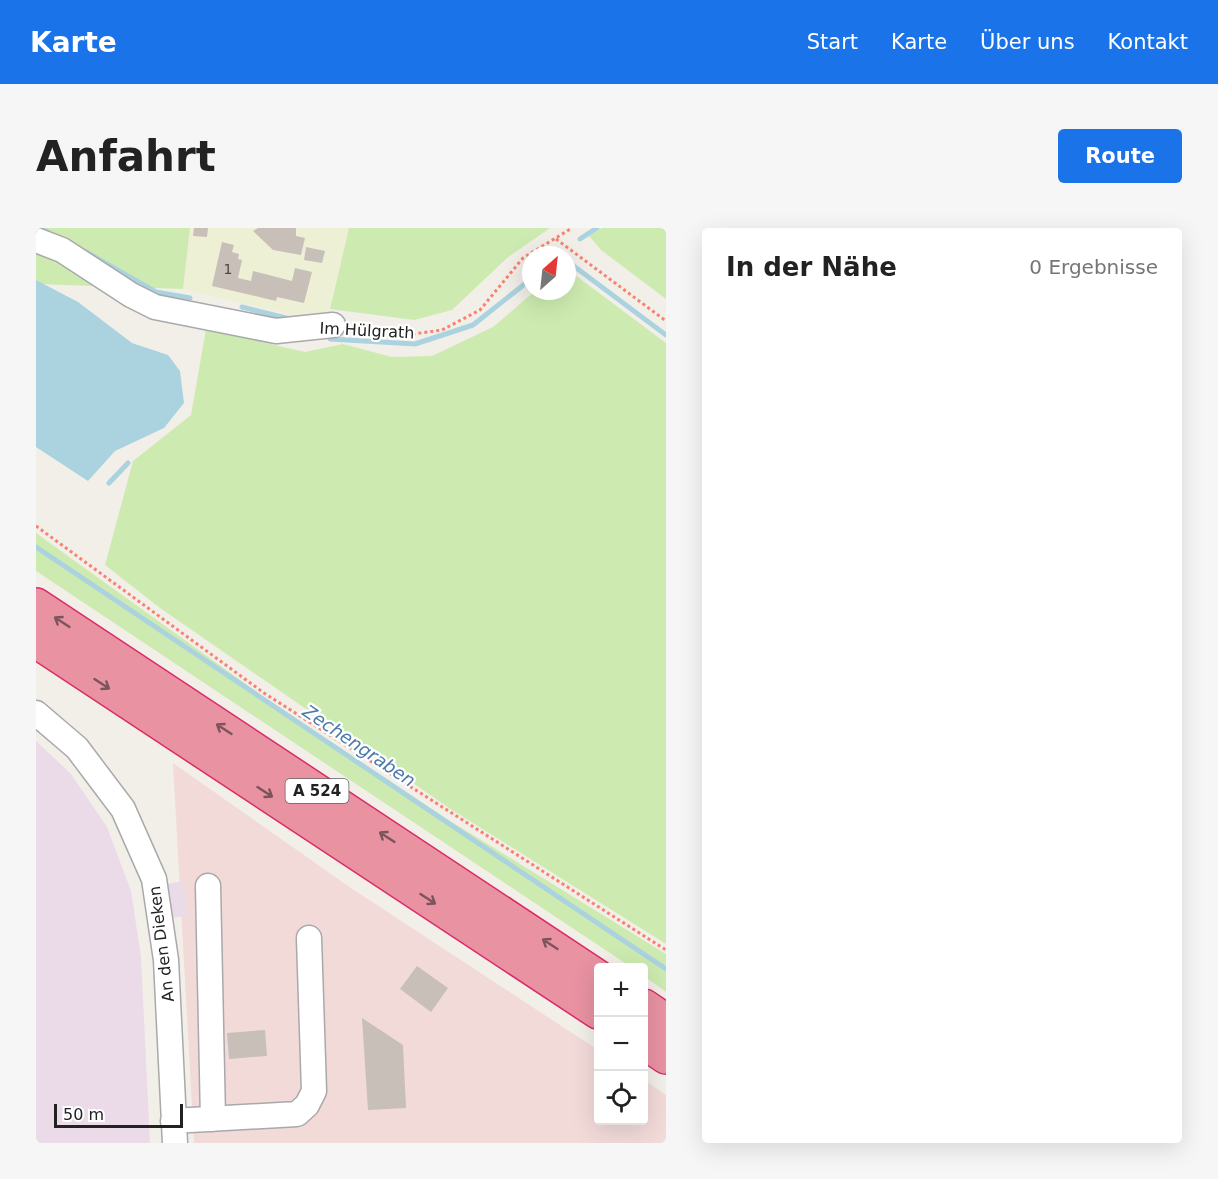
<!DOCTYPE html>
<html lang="de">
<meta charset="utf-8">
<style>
body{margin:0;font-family:"DejaVu Sans",sans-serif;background:#f6f6f6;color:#222}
.controls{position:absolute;right:18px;bottom:18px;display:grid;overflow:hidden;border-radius:6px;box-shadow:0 6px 24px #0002}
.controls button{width:54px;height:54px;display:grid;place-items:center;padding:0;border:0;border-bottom:2px solid #e0e0e0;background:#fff;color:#222;font:30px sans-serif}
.compass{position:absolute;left:486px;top:18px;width:54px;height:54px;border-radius:50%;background:#fff;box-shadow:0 6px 24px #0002;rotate:27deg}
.scale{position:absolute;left:18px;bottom:15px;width:129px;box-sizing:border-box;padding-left:6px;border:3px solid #222;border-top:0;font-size:16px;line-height:21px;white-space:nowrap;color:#222;-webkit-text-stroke:4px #fff;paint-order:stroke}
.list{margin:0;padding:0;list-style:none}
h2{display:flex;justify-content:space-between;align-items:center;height:78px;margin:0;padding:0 24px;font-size:26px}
h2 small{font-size:20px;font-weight:400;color:#767676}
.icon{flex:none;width:33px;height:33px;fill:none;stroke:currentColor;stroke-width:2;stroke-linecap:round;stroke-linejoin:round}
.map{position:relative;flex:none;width:630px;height:915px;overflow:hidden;border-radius:6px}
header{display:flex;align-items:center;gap:36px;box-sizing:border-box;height:84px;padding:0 30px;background:#1a73e8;color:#fff}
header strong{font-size:28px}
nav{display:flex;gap:33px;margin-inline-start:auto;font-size:21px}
.intro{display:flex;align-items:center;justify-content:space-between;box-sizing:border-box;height:144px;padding:0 36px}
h1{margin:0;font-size:42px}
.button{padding:15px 27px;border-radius:6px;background:#1a73e8;color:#fff;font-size:21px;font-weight:700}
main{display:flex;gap:36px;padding:0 36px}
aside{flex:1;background:#fff;border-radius:6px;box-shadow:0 6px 24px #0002}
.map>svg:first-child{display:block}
.commercial{fill:#f2dad9}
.industrial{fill:#ebdbe8}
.farmland{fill:#eef0d5}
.grass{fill:#cdebb0}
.water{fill:#aad3df}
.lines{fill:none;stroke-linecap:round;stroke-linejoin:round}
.stream{stroke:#aad3df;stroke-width:5}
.building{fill:#c7bfb8}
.minor-casing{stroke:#a9a9a9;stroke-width:27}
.highway-casing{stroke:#dc2a67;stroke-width:36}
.path{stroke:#fa8072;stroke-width:3;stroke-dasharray:3 3;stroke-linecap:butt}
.minor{stroke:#fff;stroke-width:24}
.highway{stroke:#e892a2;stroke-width:33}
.oneway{stroke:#7b545c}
.labels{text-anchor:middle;stroke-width:4.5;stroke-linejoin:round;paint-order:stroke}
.number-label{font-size:14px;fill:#4b4948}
.shield{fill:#fff;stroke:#646464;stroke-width:1.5}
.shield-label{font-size:15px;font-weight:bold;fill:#222}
.street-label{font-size:16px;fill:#222;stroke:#fff}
.water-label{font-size:18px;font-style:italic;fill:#4a7aab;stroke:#fff}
</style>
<header>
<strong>Karte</strong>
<nav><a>Start</a><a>Karte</a><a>Über uns</a><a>Kontakt</a></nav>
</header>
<div class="intro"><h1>Anfahrt</h1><a class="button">Route</a></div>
<main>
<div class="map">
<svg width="630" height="915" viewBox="0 0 630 915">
<rect width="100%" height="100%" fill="#f2efe9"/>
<path class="commercial" d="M137,535l178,125 247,162v70h46v-40l22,15v48h-472z"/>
<path class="industrial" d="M0,513l35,33 36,53 24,64 10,66 9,186h-114z
M147,653l6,34 -16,3 -6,-34z"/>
<path class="farmland" d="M154,0h159l-22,90h-23l-121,-29z"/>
<path class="grass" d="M0,0h154l-7,61 -147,-5z
M313,0h201l-43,30 -55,52 -38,10 -84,-11z
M566,0h64v71l-65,-49 -12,-14z
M531,41l99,74v601l-217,-136 -289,-200 -55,-43 28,-104 58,-46 15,-86 99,23 38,-8 49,13 40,-1 61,-29 42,-36h32z
M0,305l228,164 183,122 219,135v38l-22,-16v-8l-13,-1 -595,-396z"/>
<path class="water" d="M0,52l42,22 54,41 36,12 12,16 4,32 -20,25 -49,23 -27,30 -52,-34z"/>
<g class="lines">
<path class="stream" d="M4,0l11,6
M544,11l17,-11
M50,24l70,40 34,6
M531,33l99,74
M206,79l48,12
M294,111l85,5 58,-19 58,-46
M73,255l19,-20
M0,319l630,422"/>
</g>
<path class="building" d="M158,0h14l-1,9 -14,-1z
M222,0h38v8l9,2 -4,17 -28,-5 -20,-19z
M186,14l12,3 -2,7 7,2 -1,5 4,1 -4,18 13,3 2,-10 39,10 3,-13 17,4 -8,31 -27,-6 -1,4 -64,-15z
M270,19l19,4 -3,12 -18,-3z
M381,738l31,22 -17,24 -31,-23z
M326,790l41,27 3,63 -38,2z
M229,802l2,26 -38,3 -2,-26z"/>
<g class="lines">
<g class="minor-casing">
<path id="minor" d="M0,12l26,10 69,45 24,12 121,24 57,-6
M0,485l41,35 46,61 31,70 12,81 9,183
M172,658l5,233
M137,893l124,-7 10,-9 7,-14 -5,-153"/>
</g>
<g class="highway-casing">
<path id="highway" d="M0,377l562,372
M0,413l562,371
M608,778l22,15
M608,814l22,15"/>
</g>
<path class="path" d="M520,11l110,82
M317,100l53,7 36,-5 38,-20 43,-52 49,-30
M0,298l228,167 402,257"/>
<use href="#minor" class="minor"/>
<use href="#highway" class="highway"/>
</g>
<defs><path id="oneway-shaft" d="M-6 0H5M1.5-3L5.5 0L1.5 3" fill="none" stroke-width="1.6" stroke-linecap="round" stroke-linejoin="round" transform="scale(1.5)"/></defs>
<g class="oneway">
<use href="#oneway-shaft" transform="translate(26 394) rotate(-147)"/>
<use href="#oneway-shaft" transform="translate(66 456) rotate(33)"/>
<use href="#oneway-shaft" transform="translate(188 501) rotate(-147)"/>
<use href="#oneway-shaft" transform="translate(229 564) rotate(33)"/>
<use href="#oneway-shaft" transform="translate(351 609) rotate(-147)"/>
<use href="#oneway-shaft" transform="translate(392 671) rotate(33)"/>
<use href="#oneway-shaft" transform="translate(514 716) rotate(-147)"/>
</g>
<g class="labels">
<g class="number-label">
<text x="192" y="46">1</text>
</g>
<rect class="shield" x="249.5" y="551" width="63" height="24" rx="4.5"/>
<g class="shield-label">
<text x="281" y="568">A 524</text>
</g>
<g class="street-label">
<text transform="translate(331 102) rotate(3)" y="6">Im Hülgrath</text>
<text transform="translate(125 716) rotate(-97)" y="6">An den Dieken</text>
</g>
<g class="water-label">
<text transform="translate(323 518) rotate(34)" y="6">Zechengraben</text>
</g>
</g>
</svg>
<div class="controls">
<button>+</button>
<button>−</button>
<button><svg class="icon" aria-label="locate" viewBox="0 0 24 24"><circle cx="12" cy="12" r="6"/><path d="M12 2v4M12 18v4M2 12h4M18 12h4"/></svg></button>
</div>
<svg class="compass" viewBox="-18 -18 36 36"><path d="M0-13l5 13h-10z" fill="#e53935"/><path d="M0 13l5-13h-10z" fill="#767676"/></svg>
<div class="scale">50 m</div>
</div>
<aside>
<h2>In der Nähe<small>0 Ergebnisse</small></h2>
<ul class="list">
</ul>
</aside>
</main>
